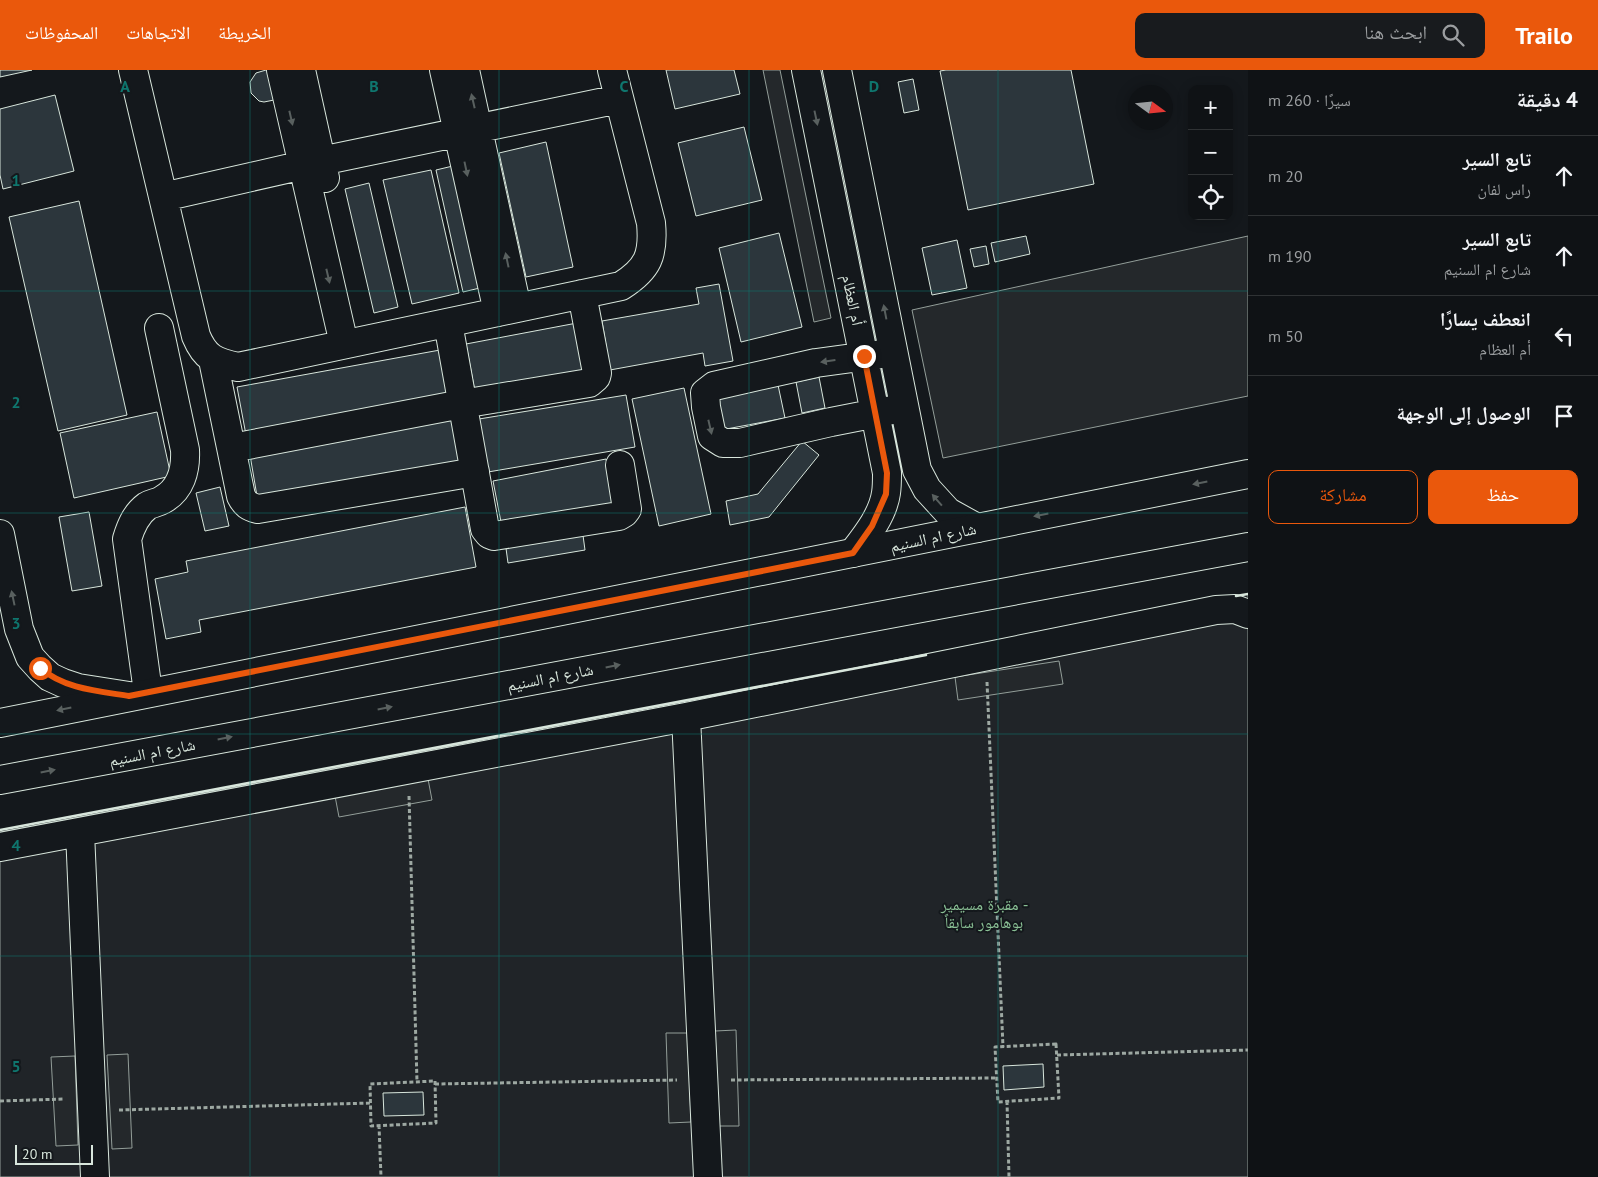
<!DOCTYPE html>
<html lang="ar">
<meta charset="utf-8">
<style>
body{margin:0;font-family:"PT Sans","Noto Naskh Arabic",sans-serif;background:#181b1e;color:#f1f3f6;direction:rtl}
.controls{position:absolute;right:15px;top:15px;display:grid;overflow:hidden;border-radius:10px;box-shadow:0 2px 12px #0003}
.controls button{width:45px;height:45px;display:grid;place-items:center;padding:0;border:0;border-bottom:1px solid #2f3234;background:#0f1215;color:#f1f3f6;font:25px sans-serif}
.compass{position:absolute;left:1128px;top:15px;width:45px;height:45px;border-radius:50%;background:#0f1215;box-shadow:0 2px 12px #0003;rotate:105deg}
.scale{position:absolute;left:15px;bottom:12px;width:78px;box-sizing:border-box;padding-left:5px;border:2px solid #d8e6dc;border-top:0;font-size:14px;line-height:18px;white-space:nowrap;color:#d8e6dc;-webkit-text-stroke:4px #14181c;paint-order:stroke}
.stop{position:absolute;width:15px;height:15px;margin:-11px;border:4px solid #ea580c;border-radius:50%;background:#fff}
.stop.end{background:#ea580c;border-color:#fff;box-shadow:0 1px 5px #0008}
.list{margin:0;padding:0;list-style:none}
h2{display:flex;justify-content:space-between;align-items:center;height:65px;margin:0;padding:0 20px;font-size:21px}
h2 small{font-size:16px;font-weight:400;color:#9b9ea0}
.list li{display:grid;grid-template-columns:32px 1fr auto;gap:15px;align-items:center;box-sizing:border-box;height:80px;padding:0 20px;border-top:1px solid #2f3234}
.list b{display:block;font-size:19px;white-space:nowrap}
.list p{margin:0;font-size:16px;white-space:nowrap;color:#9b9ea0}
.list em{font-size:16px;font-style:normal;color:#9b9ea0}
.actions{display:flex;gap:10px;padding:15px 20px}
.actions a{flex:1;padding:11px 0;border:1px solid #ea580c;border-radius:10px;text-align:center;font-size:18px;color:#ea580c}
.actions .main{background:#ea580c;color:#fff}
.icon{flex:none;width:28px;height:28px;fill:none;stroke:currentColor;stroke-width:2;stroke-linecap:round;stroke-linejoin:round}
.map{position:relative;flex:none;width:1248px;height:1107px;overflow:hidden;direction:ltr}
header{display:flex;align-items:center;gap:30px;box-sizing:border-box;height:70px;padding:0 25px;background:#ea580c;color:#fff}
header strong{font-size:24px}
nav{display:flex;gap:28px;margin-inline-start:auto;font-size:18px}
.search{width:350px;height:45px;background:#181b1e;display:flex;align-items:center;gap:12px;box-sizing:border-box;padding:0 18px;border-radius:10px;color:#9b9ea0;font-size:19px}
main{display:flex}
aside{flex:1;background:#0f1215}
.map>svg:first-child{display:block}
.green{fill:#202428;stroke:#939e99}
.parking{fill:#24282b;stroke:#939e99}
.building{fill:#2c363c;stroke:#d8e6dc}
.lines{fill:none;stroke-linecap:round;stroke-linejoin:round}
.minor-casing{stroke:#d8e6dc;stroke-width:30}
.major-casing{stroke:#d8e6dc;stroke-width:30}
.path{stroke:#9da8a2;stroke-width:3;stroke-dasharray:4 2.5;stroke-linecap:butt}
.minor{stroke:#14181c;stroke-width:28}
.major{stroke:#14181c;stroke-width:28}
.wall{stroke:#d8e6dc;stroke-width:2.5}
.oneway{fill:#59605f}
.route{stroke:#ea580c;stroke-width:6}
.grid{fill:none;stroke:#0f766e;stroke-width:1;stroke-opacity:0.55}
.labels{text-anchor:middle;stroke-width:4;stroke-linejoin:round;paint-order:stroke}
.street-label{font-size:16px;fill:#d8e6dc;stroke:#14181c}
.park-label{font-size:16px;fill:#8ac095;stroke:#14181c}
.grid-label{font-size:16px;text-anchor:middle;font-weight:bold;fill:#0f766e;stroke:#14181c;stroke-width:4;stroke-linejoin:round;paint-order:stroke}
</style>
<header>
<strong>Trailo</strong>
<div class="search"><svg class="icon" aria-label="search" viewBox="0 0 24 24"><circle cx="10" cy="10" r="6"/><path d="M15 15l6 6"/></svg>ابحث هنا</div>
<nav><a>الخريطة</a><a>الاتجاهات</a><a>المحفوظات</a></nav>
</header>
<main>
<aside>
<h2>4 دقيقة<small>سيرًا · 260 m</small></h2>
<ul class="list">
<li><svg class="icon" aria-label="ahead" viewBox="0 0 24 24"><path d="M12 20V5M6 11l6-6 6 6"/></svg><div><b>تابع السير</b><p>راس لفان</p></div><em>20 m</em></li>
<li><svg class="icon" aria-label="ahead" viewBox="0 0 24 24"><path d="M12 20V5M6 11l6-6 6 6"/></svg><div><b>تابع السير</b><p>شارع ام السنيم</p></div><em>190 m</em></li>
<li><svg class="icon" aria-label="left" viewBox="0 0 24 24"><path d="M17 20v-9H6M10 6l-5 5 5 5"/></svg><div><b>انعطف يسارًا</b><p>أم العظام</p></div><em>50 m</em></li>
<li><svg class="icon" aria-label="arrive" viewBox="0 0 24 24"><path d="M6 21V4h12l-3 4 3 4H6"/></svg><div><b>الوصول إلى الوجهة</b></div></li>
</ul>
<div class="actions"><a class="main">حفظ</a><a>مشاركة</a></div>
</aside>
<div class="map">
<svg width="1248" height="1107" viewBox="0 0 1248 1107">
<rect width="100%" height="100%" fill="#14181c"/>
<path class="green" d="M1248,524v583h-1248v-345z"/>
<path class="parking" d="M763,0h17l51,248 -17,4z
M1248,166v160l-305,62 -31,-148z
M1059,591l4,23 -105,16 -3,-23z
M428,709l4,21 -93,17 -4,-21z
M736,960l3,96h-21l-3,-95z
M666,963h22l3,89 -22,1z
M128,984l4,94 -20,1 -5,-94z
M75,986l3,89 -22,1 -5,-89z"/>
<path class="building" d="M0,0h32l-32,7z
M266,0l5,1 3,29 -10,2 -5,-1 -8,-8 -1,-11 6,-9z
M666,0h68l6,24 -65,15z
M946,0h125l23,114 -126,26 -28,-139z
M913,9l6,31 -15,3 -6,-31z
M55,25l19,76 -71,18 -3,-14v-66z
M744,57l18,73 -66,16 -18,-73z
M546,72l27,125 -47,10 -27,-124z
M457,95l27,122 -21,5 -27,-122z
M431,100l28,123 -47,11 -29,-124z
M369,113l29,124 -24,6 -29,-124z
M79,131l48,214 -69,16 -49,-214z
M779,163l23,94 -61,15 -22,-94z
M1026,166l4,18 -35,8 -4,-19z
M957,170l10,48 -35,7 -10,-47z
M986,176l3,18 -15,3 -4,-18z
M719,214l14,77 -28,5 -2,-13 -93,17 -8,-49 97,-17 -3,-16z
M577,253l9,47 -111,22 -9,-48z
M440,280l9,48 -203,37 -9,-48z
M819,307l6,31 -23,5 -6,-31z
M778,315l7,33 -64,12 -5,-33z
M684,318l27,126 -52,12 -27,-127z
M626,325l9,52 -147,25 -9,-53z
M157,342l14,64 -97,22 -14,-65z
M454,347l9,47 -205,38 -8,-47z
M802,371l17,14 -50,62 -39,8 -4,-24 32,-7z
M606,389l9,46 -113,22 -9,-46z
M220,417l9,39 -24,5 -9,-38z
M465,437l11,60 -277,53 2,12 -35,7 -11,-60 33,-7 -2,-11z
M89,442l13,74 -30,5 -13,-74z
M582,458l3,22 -77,13 -3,-22z
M1043,994l1,23 -40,3 -1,-24z
M423,1022l1,23 -40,1 -1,-23z"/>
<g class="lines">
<g class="minor-casing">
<path id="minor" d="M133,0l63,266c9,22 19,26 42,31l383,-81c27,-17 33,-31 30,-63l-39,-153
M281,0l63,274
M301,0l24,108
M444,0l54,242
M465,0l52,238
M806,0l81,403c0,7 0,14 -1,20 -3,22 -20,43 -33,60
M837,0l80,400 10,19 21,23 29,16
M163,127l158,-36 298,-62
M448,253l37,206 4,5 5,2 125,-20 5,-3 3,-4 -7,-44
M882,284l-66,9 -102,23 -9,7 1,14 6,29 11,7h17l91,-21 61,-12
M213,290l28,136c4,8 8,11 17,13l217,-37
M232,378l230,-44 127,-21 7,-6 1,-4 -15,-79
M0,464l19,95 11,28 10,11 10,9 13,6 15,5 51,8
M148,622l-21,-153c4,-13 9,-25 20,-33 5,-3 10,-3 15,-6 19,-10 24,-30 23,-50l-26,-122
M686,647l22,460
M80,762l15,345
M0,777l686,-130 530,-107 19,-1 13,5"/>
</g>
<g class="major-casing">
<path id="major" d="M0,653l1248,-249
M0,710l1248,-233"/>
</g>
<path class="path" d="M987,612l16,365
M409,726l8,286
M1056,974l3,54 -61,4 -3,-55z
M1057,985l191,-5
M731,1010l266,-2
M435,1011l1,42 -65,3 -1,-42z
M435,1014l242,-4
M0,1031l64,-2
M1007,1031l2,76
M119,1040l252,-7
M379,1055l2,52"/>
<use href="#minor" class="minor"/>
<use href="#major" class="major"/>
<path class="wall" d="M1236,526l12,-2
M0,760l926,-175"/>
</g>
<defs><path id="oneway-solid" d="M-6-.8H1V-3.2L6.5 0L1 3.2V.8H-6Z" transform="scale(1.25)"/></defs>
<g class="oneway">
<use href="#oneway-solid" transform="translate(473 31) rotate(-103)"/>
<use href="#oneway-solid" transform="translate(291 48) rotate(77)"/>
<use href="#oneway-solid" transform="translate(816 48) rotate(78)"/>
<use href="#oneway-solid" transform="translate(466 99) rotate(78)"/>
<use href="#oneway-solid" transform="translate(507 190) rotate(-102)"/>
<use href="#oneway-solid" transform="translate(328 206) rotate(77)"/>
<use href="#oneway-solid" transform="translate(885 242) rotate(-101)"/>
<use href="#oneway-solid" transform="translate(828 291) rotate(172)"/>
<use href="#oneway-solid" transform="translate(710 357) rotate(77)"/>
<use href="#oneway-solid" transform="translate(1200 413) rotate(169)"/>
<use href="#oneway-solid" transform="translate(937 430) rotate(-131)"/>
<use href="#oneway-solid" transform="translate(1041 445) rotate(169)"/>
<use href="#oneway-solid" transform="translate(13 528) rotate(-102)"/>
<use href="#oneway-solid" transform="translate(613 596) rotate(-11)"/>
<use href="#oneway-solid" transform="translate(385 638) rotate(-11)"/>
<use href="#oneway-solid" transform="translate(64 639) rotate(168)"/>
<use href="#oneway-solid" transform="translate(225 668) rotate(-11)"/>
<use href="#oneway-solid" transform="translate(48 701) rotate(-11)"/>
</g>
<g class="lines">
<path class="route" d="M40,598c25,21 57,23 89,28l724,-143 19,-27 14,-32 1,-21 -23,-117"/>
</g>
<path class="grid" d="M250,0v1107M499,0v1107M749,0v1107M998,0v1107M0,221h1248M0,443h1248M0,664h1248M0,886h1248"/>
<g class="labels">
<g class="street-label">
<text transform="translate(853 230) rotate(78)" y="6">أم العظام</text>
<text transform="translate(933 467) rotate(-12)" y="6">شارع ام السنيم</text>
<text transform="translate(550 607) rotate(-11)" y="6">شارع ام السنيم</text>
<text transform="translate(152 682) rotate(-11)" y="6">شارع ام السنيم</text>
</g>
<g class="park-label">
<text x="984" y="840">مقبرة مسيمير -<tspan x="984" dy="18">بوهامور سابقاً</tspan></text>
</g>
</g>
<g class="grid-label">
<text x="125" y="22">A</text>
<text x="374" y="22">B</text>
<text x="624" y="22">C</text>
<text x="874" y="22">D</text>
<text x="16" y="116">1</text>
<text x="16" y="338">2</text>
<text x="16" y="559">3</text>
<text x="16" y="781">4</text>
<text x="16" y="1002">5</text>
</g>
</svg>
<div class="controls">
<button>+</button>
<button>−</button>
<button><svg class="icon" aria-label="locate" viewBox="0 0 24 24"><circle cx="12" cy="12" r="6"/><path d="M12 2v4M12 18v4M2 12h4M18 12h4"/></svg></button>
</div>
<svg class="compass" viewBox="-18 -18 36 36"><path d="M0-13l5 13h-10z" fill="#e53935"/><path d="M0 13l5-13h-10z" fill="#9b9ea0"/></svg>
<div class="scale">20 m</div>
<div class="stop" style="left:40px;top:598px"></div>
<div class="stop end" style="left:864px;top:286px"></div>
</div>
</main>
